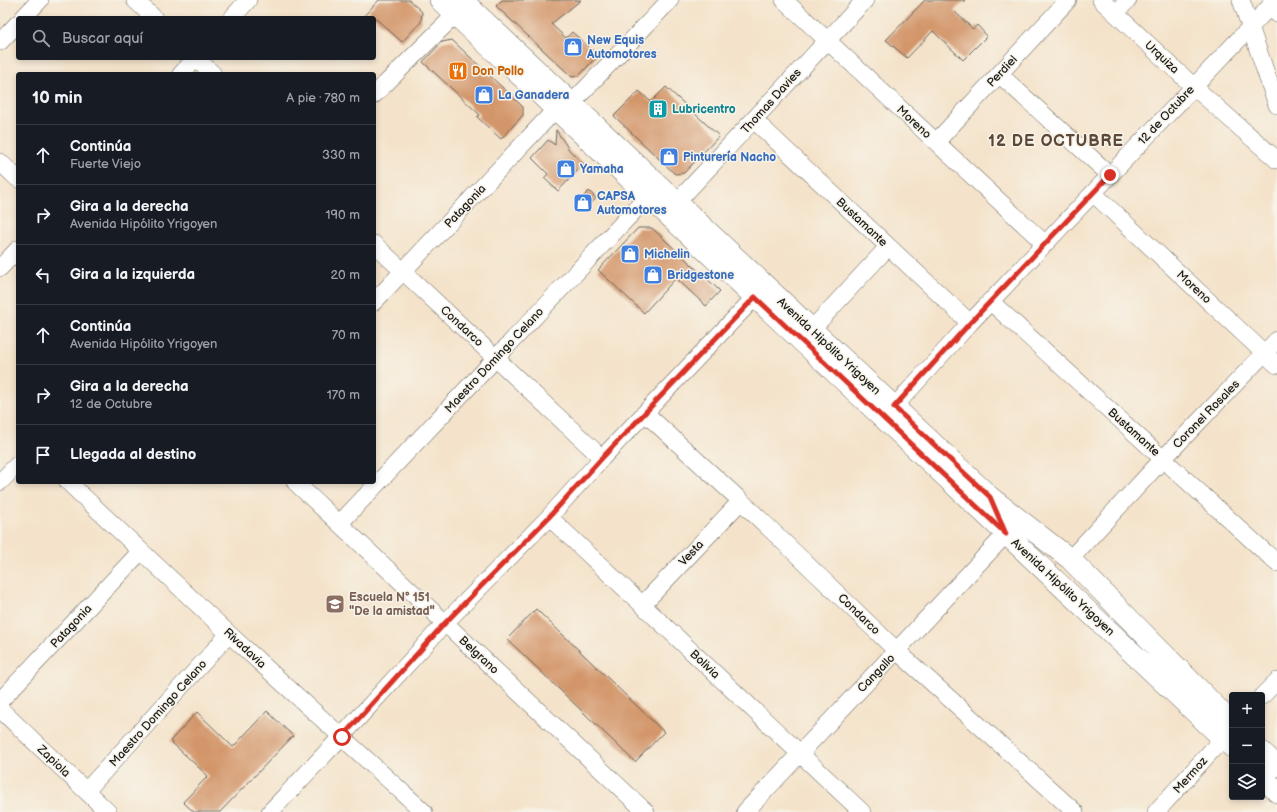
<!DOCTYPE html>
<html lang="es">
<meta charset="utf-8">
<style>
body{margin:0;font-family:"Balsamiq Sans",sans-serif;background:#20242c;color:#f1f3f6}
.controls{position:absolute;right:12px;bottom:12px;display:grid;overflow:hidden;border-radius:4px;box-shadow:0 2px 6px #0003}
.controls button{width:36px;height:36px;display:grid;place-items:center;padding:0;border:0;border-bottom:1px solid #363941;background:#171b24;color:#f1f3f6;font:20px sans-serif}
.stop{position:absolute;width:12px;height:12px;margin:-9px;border:3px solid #d93025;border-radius:50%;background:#fff}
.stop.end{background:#d93025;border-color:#fff;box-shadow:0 1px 4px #0008}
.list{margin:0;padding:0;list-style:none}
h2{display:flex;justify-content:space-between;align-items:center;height:52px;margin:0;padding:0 16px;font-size:17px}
h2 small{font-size:13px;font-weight:400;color:#9ea1a6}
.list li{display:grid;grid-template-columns:26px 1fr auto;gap:12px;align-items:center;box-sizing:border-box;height:60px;padding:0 16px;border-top:1px solid #363941}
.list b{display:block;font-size:15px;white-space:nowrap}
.list p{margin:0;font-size:13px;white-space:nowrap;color:#9ea1a6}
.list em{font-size:13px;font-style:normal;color:#9ea1a6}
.icon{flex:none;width:22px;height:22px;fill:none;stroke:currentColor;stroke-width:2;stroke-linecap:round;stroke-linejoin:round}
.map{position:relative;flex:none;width:1277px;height:812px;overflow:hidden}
.search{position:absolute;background:#171b24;box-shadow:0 2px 6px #0003;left:16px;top:16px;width:360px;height:44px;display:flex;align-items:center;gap:10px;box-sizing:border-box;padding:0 14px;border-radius:4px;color:#9ea1a6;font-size:15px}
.panel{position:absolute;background:#171b24;box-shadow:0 2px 6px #0003;left:16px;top:72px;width:360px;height:412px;border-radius:4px}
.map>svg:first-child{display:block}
.building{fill:#d3966b}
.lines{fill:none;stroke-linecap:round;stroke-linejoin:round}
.minor-casing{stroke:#686259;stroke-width:18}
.major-casing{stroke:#686259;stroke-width:22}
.minor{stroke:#fff;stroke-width:17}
.major{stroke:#fff;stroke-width:21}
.route{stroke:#d93025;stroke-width:5}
.labels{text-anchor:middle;stroke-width:3;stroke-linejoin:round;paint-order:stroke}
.shop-label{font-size:12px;font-weight:bold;fill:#366cbe;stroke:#f7f3e8;text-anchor:start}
.street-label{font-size:12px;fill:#1c1c1c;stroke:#f7f3e8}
.food-label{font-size:12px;font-weight:bold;fill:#c56008;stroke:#f7f3e8;text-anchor:start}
.culture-label{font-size:12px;font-weight:bold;fill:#0d838f;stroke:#f7f3e8;text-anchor:start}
.education-label{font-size:12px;font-weight:bold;fill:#785e54;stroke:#f7f3e8;text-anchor:start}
.district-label{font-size:16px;font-weight:bold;letter-spacing:1px;fill:#5c4738;stroke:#f7f3e8}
</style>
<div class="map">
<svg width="1277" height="812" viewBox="0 0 1277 812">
<rect width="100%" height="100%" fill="#f7f3e8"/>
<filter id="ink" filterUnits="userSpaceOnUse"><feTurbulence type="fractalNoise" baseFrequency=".025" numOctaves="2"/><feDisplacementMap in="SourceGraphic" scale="8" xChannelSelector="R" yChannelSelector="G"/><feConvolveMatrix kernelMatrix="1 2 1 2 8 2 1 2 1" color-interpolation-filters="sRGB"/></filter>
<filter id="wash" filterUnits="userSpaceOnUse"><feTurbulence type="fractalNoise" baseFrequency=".012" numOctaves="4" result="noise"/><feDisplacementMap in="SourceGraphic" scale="16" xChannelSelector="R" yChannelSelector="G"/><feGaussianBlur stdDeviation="0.9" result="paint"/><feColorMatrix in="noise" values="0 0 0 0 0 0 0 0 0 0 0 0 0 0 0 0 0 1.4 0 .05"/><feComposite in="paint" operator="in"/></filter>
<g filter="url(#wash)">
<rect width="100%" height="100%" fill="#f4e3ca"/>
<g id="blocks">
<path class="building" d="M379,0h30l13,12 -1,10 -19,20 -27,-24h-13z
M502,0h79l-30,24 15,14 6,-6 26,23 -19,21 -7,1 -76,-71z
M925,0h40l-11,11 19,18 4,-4 10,11 -24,24 -30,-29 -26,27 -21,-18z
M452,40l71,67v8l-22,24 -24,-22 3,-2 -57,-53 19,-20z
M666,87l53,49 -35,37 -9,1 -61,-58 25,-25 12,11z
M556,130l14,21 14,13 -26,27 -14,-13 4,-4 -16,-16 16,-18 7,5z
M589,191l7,7 -7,8 -8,-7z
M638,228h14l68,63 -14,15 -30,-28 -32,35 -46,-43z
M536,609l128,123 -29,30 -128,-123z
M267,711l26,25 -73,76h-26l-11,-10 25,-26 -38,-35 27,-29 36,35z"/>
</g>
</g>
<g filter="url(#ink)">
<use href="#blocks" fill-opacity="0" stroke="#686259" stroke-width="1"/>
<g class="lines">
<g class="minor-casing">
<path id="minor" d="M135,0l19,18
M784,0l261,244
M1101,0l93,87 83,73
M1241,0l36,105
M1115,13l13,-13
M23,18l17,-18
M232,18l16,-18
M0,42l18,-19
M196,58l17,16
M181,74l15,-16
M999,74l111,101
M374,95l90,-89
M572,103l98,-103
M754,120l216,203
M936,142l132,-142
M0,162l18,17
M1093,193l184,172
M677,202l188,-202
M374,244l228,214
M0,268l18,-19
M990,301l287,262
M374,302l182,-193
M812,329l76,-82
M894,407l76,-84 306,-323
M645,413l96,88 156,150 178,161
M0,482l18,-18
M68,482l161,152 195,178
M295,482l351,330
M549,517l313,295
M340,523l156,-165 152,-162
M1070,559l93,-100 114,-119
M642,605l99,-104
M1262,696l15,-15
M0,701l141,-150
M0,709l108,103
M86,791l143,-157
M270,812l71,-75 104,-114 104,-106 53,-59 153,-161
M745,812l261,-278
M1156,812l67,-74"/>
</g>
<g class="major-casing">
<path id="major" d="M440,0l792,747
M462,0l528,497 80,62 162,164
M1273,0l4,12
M1262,752l15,14
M1262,776l15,16"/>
</g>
<use href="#minor" class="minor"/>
<use href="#major" class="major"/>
</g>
</g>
<g class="lines" filter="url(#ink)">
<path class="route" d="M342,737l103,-114 104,-106 53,-59 153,-161 251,237 -16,-37 -96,-90 76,-84 140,-148"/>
</g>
<defs>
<g id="shop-square" transform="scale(1)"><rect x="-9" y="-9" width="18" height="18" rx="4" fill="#3f7fe0" stroke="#f7f3e8"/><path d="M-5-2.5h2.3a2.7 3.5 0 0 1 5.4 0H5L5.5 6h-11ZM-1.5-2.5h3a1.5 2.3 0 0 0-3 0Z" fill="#fff"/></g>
<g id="restaurant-square" transform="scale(1)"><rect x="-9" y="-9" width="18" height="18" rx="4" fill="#e8710a" stroke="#f7f3e8"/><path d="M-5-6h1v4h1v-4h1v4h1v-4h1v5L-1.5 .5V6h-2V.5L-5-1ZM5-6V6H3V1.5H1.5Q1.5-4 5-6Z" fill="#fff"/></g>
<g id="building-square" transform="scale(1)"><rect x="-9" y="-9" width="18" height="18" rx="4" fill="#0f9aa8" stroke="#f7f3e8"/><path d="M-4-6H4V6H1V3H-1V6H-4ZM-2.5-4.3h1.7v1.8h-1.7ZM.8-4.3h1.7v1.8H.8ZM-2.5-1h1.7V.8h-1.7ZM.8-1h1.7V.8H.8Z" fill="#fff"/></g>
<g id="school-square" transform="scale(1)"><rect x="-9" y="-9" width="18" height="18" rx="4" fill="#8d6e63" stroke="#f7f3e8"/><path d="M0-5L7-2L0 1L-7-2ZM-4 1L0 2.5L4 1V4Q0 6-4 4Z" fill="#fff"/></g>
</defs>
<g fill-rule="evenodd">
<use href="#shop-square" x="573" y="47"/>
<use href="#restaurant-square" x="458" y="71"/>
<use href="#shop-square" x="484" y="95"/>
<use href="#building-square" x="658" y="109"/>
<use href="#shop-square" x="669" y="157"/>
<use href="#shop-square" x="566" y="169"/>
<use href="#shop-square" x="583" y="203"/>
<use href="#shop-square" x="630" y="254"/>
<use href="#shop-square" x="653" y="275"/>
<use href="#school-square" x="335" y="604"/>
</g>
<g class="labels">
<g class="shop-label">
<text x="587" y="44">New Equis<tspan x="587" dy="14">Automotores</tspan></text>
<text x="498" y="99">La Ganadera</text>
<text x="683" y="161">Pinturería Nacho</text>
<text x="580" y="173">Yamaha</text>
<text x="597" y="200">CAPSA<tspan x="597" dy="14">Automotores</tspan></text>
<text x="644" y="258">Michelin</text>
<text x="667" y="279">Bridgestone</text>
</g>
<g class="street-label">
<text transform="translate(1162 57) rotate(43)" y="4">Urquiza</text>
<text transform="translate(1002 71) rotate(-47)" y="4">Perdiel</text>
<text transform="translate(771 101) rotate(-48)" y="4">Thomas Davies</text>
<text transform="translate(1166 115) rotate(-47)" y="4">12 de Octubre</text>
<text transform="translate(914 122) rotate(43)" y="4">Moreno</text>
<text transform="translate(465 206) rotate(-47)" y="4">Patagonia</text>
<text transform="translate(862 222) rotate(43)" y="4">Bustamante</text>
<text transform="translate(1194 287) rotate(43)" y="4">Moreno</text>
<text transform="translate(462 326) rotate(43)" y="4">Condarco</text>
<text transform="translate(829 346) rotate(43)" y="4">Avenida Hipólito Yrigoyen</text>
<text transform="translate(494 360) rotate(-47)" y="4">Maestro Domingo Celano</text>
<text transform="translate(1206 414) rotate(-46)" y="4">Coronel Rosales</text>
<text transform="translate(1134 432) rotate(42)" y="4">Bustamante</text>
<text transform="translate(691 553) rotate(-47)" y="4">Vesta</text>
<text transform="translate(1063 587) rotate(43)" y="4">Avenida Hipólito Yrigoyen</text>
<text transform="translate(859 614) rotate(44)" y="4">Condarco</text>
<text transform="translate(71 626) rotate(-47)" y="4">Patagonia</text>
<text transform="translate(245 648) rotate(43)" y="4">Rivadavia</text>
<text transform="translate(479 655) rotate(43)" y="4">Belgrano</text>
<text transform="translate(705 664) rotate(43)" y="4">Bolivia</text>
<text transform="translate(876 673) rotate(-46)" y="4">Cangallo</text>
<text transform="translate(158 713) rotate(-48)" y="4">Maestro Domingo Celano</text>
<text transform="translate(54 761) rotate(44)" y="4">Zapiola</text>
<text transform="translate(1190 775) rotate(-48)" y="4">Mermoz</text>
</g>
<g class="food-label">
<text x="472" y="75">Don Pollo</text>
</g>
<g class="culture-label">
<text x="672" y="113">Lubricentro</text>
</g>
<g class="education-label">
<text x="349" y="601">Escuela N° 151<tspan x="349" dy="14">"De la amistad"</tspan></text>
</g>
<g class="district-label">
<text x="1056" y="146">12 DE OCTUBRE</text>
</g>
</g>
</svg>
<div class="controls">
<button>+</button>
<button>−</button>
<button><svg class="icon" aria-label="layers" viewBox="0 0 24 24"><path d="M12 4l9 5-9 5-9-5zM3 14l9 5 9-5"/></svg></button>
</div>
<div class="stop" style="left:342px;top:737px"></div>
<div class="stop end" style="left:1110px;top:175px"></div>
<div class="search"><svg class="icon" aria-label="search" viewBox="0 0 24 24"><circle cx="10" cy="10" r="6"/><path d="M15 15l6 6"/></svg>Buscar aquí</div>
<section class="panel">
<h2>10 min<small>A pie · 780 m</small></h2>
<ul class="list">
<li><svg class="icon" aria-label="ahead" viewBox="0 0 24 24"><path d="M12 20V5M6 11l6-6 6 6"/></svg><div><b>Continúa</b><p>Fuerte Viejo</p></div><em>330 m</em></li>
<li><svg class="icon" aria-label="right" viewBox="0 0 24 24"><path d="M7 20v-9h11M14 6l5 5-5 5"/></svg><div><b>Gira a la derecha</b><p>Avenida Hipólito Yrigoyen</p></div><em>190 m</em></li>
<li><svg class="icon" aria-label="left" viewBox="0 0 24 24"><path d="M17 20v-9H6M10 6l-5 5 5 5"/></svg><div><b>Gira a la izquierda</b></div><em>20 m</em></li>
<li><svg class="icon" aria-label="ahead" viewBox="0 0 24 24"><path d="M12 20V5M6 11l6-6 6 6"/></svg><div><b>Continúa</b><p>Avenida Hipólito Yrigoyen</p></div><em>70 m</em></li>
<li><svg class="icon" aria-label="right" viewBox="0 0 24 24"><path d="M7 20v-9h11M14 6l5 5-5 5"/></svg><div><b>Gira a la derecha</b><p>12 de Octubre</p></div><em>170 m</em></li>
<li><svg class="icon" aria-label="arrive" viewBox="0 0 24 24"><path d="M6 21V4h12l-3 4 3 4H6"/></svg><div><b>Llegada al destino</b></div></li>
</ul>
</section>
</div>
